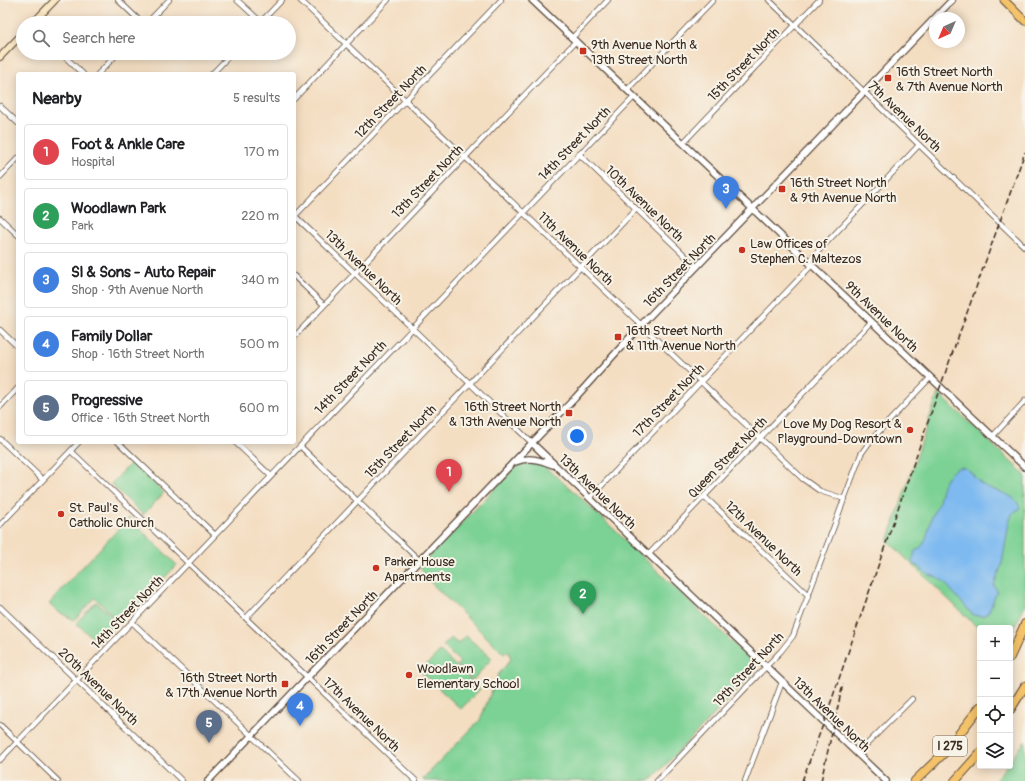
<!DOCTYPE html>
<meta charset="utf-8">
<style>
body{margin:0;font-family:Pangolin,sans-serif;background:#f6f6f6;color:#202124}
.controls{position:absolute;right:12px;bottom:12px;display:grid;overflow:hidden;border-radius:4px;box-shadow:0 2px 10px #0003}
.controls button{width:36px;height:36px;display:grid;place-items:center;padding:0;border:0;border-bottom:1px solid #e0e0e0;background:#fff;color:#202124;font:20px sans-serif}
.compass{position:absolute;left:929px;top:12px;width:36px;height:36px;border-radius:50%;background:#fff;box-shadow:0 2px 10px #0003;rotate:224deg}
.you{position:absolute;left:577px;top:436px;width:14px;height:14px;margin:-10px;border:3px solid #fff;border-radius:50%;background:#1a73e8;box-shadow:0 0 0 6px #1a73e833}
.badge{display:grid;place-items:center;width:26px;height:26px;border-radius:50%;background:#db2777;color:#fff;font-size:13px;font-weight:700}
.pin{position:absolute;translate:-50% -33px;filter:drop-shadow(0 1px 2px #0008)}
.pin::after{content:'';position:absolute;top:21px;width:14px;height:12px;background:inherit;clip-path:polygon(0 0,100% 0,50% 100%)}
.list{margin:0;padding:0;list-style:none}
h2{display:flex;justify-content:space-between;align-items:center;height:52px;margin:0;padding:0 16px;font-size:17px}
h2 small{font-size:13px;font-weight:400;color:#757577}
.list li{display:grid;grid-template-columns:26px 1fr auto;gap:12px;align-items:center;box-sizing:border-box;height:56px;margin:0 8px 8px;padding:0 8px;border:1px solid #e0e0e0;border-radius:4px}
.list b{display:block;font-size:15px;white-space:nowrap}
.list p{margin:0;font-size:13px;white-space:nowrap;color:#757577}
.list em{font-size:13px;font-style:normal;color:#757577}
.icon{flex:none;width:22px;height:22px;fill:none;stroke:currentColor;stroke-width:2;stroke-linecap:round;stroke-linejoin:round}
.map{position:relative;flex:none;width:1025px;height:781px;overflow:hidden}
.search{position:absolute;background:#fff;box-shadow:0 2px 10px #0003;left:16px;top:16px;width:280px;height:44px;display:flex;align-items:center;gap:10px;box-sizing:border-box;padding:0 14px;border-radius:22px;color:#757577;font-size:15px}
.panel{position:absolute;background:#fff;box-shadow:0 2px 10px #0003;left:16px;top:72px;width:280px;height:372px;border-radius:4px}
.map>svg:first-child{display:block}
.green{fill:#7cd194;stroke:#5c7e59}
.water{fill:#7ebaf0;stroke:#5c7287}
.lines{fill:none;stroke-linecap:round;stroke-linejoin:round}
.minor-casing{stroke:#574537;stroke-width:6}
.tertiary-casing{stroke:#574537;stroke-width:8}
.secondary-casing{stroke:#574537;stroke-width:8}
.primary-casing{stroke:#574537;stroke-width:9}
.motorway-casing{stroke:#574537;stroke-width:10}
.minor{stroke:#fff;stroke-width:4.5}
.tertiary{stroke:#fff;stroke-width:5.5}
.secondary{stroke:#fae7c3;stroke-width:6}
.primary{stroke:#f3c26a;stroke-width:7}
.motorway{stroke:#f3c26a;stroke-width:8}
.rail{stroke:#3b2a1e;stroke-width:1.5;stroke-dasharray:6 3;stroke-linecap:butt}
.poi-dot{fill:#c8321e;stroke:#f7f3e8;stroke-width:1.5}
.labels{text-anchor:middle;stroke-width:4;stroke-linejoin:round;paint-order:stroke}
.shield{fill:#f7f3e8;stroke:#73665b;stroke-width:1}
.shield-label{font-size:12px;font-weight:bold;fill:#3b2a1e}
.poi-label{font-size:13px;fill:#3b2a1e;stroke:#f7f3e8;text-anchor:start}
.street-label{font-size:13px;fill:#3b2a1e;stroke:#f7f3e8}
</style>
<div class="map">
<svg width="1025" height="781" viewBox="0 0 1025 781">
<rect width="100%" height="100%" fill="#f7f3e8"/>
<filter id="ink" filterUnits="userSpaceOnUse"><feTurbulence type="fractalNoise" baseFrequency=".025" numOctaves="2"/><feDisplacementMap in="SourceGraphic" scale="8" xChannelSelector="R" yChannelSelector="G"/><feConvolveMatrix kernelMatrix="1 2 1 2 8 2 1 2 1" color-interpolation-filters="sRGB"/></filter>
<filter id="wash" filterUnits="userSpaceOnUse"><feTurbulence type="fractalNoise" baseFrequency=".012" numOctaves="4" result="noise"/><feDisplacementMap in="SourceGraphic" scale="16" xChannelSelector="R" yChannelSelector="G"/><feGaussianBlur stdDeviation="0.9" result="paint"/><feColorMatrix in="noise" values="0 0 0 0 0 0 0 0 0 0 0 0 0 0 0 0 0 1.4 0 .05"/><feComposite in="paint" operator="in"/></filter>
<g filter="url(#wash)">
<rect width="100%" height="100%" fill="#f4dec2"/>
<path class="green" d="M938,393l87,82v130l-15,32v-9h-30v2l-92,-89z
M132,462l32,31 -21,22 -32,-31z
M527,462l14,2 37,31 178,170v6l-106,110h-226l-1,-2 57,-59 18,-45 13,-16 -3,-8 -4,3 -80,-78 -1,-5 -4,-4 96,-99z
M129,518l48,47 -57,58 -25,-25 -21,22 -17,-9 -8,-7 24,-27z
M96,602l21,19 -20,21 -21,-19z
M466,636l26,22 -19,22 -16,-15 3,-3 -17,-16 8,-8 7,6z
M440,651l40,38 -19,20 -41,-38z
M1025,741v40h-30l11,-15h4v-5z"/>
<path class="water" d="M961,467c10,2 11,8 18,15 12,11 35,8 41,26l-8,6 -3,9 -7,41 -8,21 3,6c-5,9 -5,21 -14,25l-10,-1 -29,-33 -7,-5 -8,-2 -17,-13 3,-11c13,-5 13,-24 17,-35 2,-5 6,-10 7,-14 3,-15 6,-30 22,-35z"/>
</g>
<g filter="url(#ink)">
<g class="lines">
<g class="minor-casing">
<path id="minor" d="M118,0l24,23
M237,0l24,22
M300,0l503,479 17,12 25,8
M769,0l256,247
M147,23l22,-23
M260,23l22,-23
M572,38l36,-38
M61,53l22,21
M98,74l20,-21
M212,74l20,-21
M627,90l86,-90
M294,99l94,-99
M0,106l18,17
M683,143l136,-143
M579,154l118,113
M0,177l18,-19
M295,216l237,227
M294,217l207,-217
M0,218l18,17
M809,261l110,-116
M294,276l30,29
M0,330l18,17
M294,337l282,-296
M0,407l18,-19
M993,436l32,-35
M0,439l43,41
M118,442l97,93
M235,442l36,34
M300,446l119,114
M71,451l345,330
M704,496l105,100
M590,498l222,-233
M0,525l79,-83
M649,554l222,-232
M0,607l182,174
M246,618l390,-409
M132,622l167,159
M0,725l58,56
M857,754l55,-55
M0,760l634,-663
M657,781l124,-130 12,-15 68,-182 10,-14 59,-62
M745,781l37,-99"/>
</g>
<g class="tertiary-casing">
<path id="tertiary" d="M532,0l493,467
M532,443l354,338
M515,462c14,-6 25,-2 38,3
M208,781l367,-383 66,-73 311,-325"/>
</g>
<g class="secondary-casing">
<path id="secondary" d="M33,23l22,-23
M0,57l23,-24"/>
</g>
<g class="primary-casing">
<path id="primary" d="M1004,0l21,21"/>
</g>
<g class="motorway-casing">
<path id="motorway" d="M1010,657l15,-33
M1010,710l15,-24
M915,781l30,-29 35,-45
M955,781l25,-28"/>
</g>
<use href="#minor" class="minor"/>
<use href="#tertiary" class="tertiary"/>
<use href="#secondary" class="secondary"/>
<use href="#primary" class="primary"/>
<use href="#motorway" class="motorway"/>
<path class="rail" d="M802,781l22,-59 114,-329 87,-241
M821,781l22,-97"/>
</g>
</g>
<g class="poi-dot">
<rect x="579" y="47" width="8" height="8" rx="2"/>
<rect x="884" y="74" width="8" height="8" rx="2"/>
<rect x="778" y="185" width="8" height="8" rx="2"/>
<circle cx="742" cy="250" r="4"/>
<rect x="614" y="333" width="8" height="8" rx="2"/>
<rect x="565" y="409" width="8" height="8" rx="2"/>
<circle cx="910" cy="430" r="4"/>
<circle cx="61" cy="514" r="4"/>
<circle cx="376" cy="568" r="4"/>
<circle cx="409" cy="675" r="4"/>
<rect x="281" y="680" width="8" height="8" rx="2"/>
</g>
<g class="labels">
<rect class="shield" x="933" y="736" width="34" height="20" rx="3"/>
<g class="shield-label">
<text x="950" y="750">I 275</text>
</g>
<g class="poi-label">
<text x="591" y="49">9th Avenue North &amp;<tspan x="591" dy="15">13th Street North</tspan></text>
<text x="896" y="76">16th Street North<tspan x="896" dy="15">&amp; 7th Avenue North</tspan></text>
<text x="790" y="187">16th Street North<tspan x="790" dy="15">&amp; 9th Avenue North</tspan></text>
<text x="750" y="248">Law Offices of<tspan x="750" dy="15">Stephen C. Maltezos</tspan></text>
<text x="626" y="335">16th Street North<tspan x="626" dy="15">&amp; 11th Avenue North</tspan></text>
<text x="561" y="411" text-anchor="end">16th Street North<tspan x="561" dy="15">&amp; 13th Avenue North</tspan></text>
<text x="902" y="428" text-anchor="end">Love My Dog Resort &amp;<tspan x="902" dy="15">Playground-Downtown</tspan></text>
<text x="69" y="512">St. Paul's<tspan x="69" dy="15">Catholic Church</tspan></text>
<text x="384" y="566">Parker House<tspan x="384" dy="15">Apartments</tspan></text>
<text x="417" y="673">Woodlawn<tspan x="417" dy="15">Elementary School</tspan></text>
<text x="277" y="682" text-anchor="end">16th Street North<tspan x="277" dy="15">&amp; 17th Avenue North</tspan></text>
</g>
<g class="street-label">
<text transform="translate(743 64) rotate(-46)" y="5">15th Street North</text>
<text transform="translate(390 101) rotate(-46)" y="5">12th Street North</text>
<text transform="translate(905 116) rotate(44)" y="5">7th Avenue North</text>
<text transform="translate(574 143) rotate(-46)" y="5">14th Street North</text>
<text transform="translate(427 181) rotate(-46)" y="5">13th Street North</text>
<text transform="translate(645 203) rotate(44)" y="5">10th Avenue North</text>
<text transform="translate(576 248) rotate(44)" y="5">11th Avenue North</text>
<text transform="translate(364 267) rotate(44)" y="5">13th Avenue North</text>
<text transform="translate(679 270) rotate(-46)" y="5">16th Street North</text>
<text transform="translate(882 316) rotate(44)" y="5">9th Avenue North</text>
<text transform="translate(350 377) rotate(-46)" y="5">14th Street North</text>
<text transform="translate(668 400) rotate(-46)" y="5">17th Street North</text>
<text transform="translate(400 441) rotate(-46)" y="5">15th Street North</text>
<text transform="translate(727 457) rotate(-46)" y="5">Queen Street North</text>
<text transform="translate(598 491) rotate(44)" y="5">13th Avenue North</text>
<text transform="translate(764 538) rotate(44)" y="5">12th Avenue North</text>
<text transform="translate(127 612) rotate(-46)" y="5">14th Street North</text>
<text transform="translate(341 627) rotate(-46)" y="5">16th Street North</text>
<text transform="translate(748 669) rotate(-47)" y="5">19th Street North</text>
<text transform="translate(99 686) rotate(44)" y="5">20th Avenue North</text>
<text transform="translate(362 714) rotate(44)" y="5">17th Avenue North</text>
<text transform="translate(832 714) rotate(44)" y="5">13th Avenue North</text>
</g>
</g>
</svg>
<div class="controls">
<button>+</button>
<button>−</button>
<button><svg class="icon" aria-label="locate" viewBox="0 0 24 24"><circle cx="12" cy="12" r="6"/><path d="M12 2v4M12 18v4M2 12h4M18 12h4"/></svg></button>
<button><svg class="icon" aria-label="layers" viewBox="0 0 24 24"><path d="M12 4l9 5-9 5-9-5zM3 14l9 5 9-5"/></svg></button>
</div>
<svg class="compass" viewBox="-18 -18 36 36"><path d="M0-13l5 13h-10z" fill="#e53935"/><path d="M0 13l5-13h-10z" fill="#757577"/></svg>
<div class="you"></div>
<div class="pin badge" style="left:449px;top:492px;background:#e0444e">1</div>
<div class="pin badge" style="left:583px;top:614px;background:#2e9e5b">2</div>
<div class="pin badge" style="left:726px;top:209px;background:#3f7fe0">3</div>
<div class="pin badge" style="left:300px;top:726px;background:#3f7fe0">4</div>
<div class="pin badge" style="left:209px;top:743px;background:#5c6f8a">5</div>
<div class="search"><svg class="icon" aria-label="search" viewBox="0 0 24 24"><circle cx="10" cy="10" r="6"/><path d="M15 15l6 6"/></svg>Search here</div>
<section class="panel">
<h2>Nearby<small>5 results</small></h2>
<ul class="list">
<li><span class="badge" style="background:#e0444e">1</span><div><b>Foot &amp; Ankle Care</b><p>Hospital</p></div><em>170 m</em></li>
<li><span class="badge" style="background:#2e9e5b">2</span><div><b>Woodlawn Park</b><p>Park</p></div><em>220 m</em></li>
<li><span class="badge" style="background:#3f7fe0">3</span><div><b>Sl &amp; Sons - Auto Repair</b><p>Shop · 9th Avenue North</p></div><em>340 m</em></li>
<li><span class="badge" style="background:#3f7fe0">4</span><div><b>Family Dollar</b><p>Shop · 16th Street North</p></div><em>500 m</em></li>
<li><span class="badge" style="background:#5c6f8a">5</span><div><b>Progressive</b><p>Office · 16th Street North</p></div><em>600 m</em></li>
</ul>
</section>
</div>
